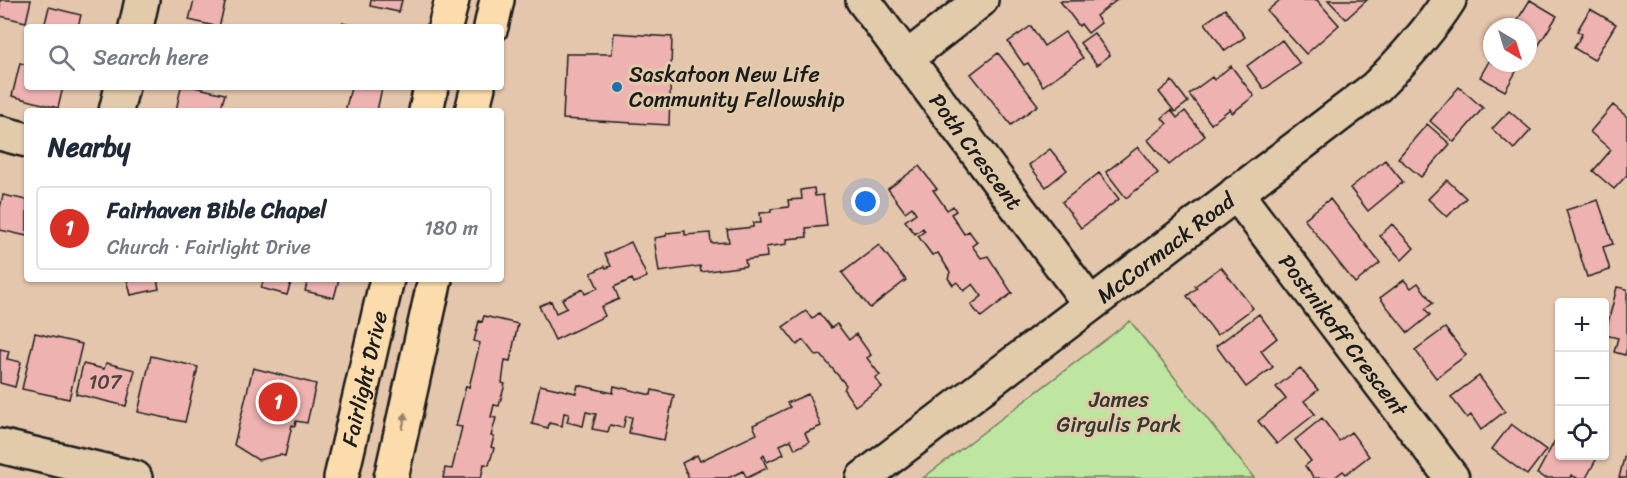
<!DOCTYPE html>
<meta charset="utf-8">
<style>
body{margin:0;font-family:Sriracha,sans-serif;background:#f6f6f7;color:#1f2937}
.controls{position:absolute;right:18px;bottom:18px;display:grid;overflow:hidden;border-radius:6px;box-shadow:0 2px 4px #0004}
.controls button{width:54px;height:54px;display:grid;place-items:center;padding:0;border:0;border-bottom:2px solid #e0e1e3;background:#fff;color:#1f2937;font:30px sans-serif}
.compass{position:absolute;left:1483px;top:18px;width:54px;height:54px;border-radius:50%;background:#fff;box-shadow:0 2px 4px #0004;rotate:142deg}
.you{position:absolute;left:866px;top:202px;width:21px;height:21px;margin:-15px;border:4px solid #fff;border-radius:50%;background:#1a73e8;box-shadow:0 0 0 9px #1a73e833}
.badge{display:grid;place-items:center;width:39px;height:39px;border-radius:50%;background:#d93025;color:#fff;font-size:20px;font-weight:700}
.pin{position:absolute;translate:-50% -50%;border:3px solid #fff;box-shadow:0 2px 6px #0006}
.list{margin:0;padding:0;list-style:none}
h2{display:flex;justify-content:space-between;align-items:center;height:78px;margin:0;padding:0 24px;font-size:26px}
h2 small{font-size:20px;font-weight:400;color:#747a83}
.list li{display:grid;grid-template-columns:39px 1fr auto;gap:18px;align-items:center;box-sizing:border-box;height:84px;margin:0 12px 12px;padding:0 12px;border:2px solid #e0e1e3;border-radius:6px}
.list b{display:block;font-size:22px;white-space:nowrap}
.list p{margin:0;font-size:20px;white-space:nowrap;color:#747a83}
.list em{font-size:20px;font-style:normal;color:#747a83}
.icon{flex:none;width:33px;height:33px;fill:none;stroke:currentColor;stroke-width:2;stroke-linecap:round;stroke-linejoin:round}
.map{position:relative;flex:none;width:1627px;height:478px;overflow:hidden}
.search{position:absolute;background:#fff;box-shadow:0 2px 4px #0004;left:24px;top:24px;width:480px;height:66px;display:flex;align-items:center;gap:15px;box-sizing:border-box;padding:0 21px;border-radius:6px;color:#747a83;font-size:22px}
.panel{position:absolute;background:#fff;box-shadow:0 2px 4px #0004;left:24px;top:108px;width:480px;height:174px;border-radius:6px}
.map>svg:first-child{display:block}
.green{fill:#bfe6a1;stroke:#6e815e;stroke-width:1.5}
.building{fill:#eeb2b0;stroke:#1c1c1c;stroke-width:1.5}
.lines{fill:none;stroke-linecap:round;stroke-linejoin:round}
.minor-casing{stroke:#1c1c1c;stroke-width:38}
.major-casing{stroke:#1c1c1c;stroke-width:38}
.minor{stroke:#e2cbab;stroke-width:33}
.major{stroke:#fcdcac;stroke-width:33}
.oneway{fill:#97866b}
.poi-dot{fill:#1f6fb2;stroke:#e2cbab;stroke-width:2}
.labels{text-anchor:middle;stroke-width:6;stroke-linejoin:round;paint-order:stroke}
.number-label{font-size:20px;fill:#504241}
.poi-label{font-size:22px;fill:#1c1c1c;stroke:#e2cbab;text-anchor:start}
.street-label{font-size:22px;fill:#1c1c1c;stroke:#e2cbab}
.park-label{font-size:22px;fill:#343a30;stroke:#e2cbab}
</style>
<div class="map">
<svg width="1627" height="478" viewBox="0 0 1627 478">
<rect width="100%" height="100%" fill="#e4c6ac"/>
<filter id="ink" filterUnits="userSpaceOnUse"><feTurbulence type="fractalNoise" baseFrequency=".0167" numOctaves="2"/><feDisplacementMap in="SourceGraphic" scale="12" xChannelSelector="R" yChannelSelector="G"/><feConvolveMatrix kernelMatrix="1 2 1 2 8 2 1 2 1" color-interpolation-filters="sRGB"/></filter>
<g filter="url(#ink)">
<path class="green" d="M1130,321l124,157h-331z"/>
<path class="building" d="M0,0h31l-5,22 -26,-6z
M194,0h32l-7,27 -30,-7z
M371,0h31l-3,12 -29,-6z
M1117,0l-21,16 5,7 -13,10 -7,-9 -2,2 -19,-25z
M1280,0h37l22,25 -33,29 -39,-43z
M1328,0h39l-21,19z
M1530,0l27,16 -22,35 -7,-4v-20h-15z
M49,7l32,8 -3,12h-34z
M1225,9l20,28 -20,14 -20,-28z
M1590,9l26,15 -22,36 -20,-12 8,-14 -5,-3z
M342,23l17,4h-18z
M1031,26l13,20 21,-14 18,26 -40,28 -15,-23 -4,2 -16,-23z
M614,33l58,4 -3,88 -106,-6 3,-65h46z
M1094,33l16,22 -13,10 -17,-22z
M1282,40l18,24 -36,25 -17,-23z
M998,53l40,52 -27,20 -40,-51z
M1492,56v7h29l-16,28 -25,-14z
M20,63l7,2v22h36l-5,21 -46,-12z
M1231,66l23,30 -22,17 -2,-4 -19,15 -22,-30 23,-17 2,3z
M1172,81l16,21 -13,10 -16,-20z
M181,87h13l31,7 -5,17h-44z
M347,87l35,1 -5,23h-32l6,-23z
M1459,87l24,21 -29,34 -24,-21z
M1613,105l14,12v58l-13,14 -21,-18 18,-21 -21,-18z
M1171,110l6,8 8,-7 20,25 -36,29 -21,-25 19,-16 -5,-6z
M1509,111l22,19 -17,19 -22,-20z
M1427,124l23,20 -29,33 -23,-19z
M1138,147l20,26 -32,25 -20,-26z
M1050,149l17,21 -21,17 -17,-22z
M1385,160l18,22 -35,29 -18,-23z
M919,166l18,23 -4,1 14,20 6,-4 3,5 -5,3 13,20 5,-3 8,11 -5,4 9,12 7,-2 24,37 -31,24 -10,-12 11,-9 -9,-12 -9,7 -7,-9 -4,3 -5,-7 2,-6 -12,-19 -6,2 -14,-19 7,-5 -2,-3 -8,6 -10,-13 11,-8 -4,-6 -7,5 -17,-23z
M1099,173l20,26 -38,29 -19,-26z
M1447,180l19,18 -19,19 -19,-18z
M814,188l1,8 8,-1 4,31 -21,2 1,9 -20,2v5l-21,3 1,10 -22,3 1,6 -45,6 -1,-6 -41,6 -5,-34 12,-2 1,-3 18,-2v4l25,-2 1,10 18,-1 -2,-12 26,-3v-4h8l-1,-10 11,-1v-3l18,-2 -1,-7 14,-1 -1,-9z
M3,195l24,5v36l-27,-6v-22z
M1330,199l50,64 -25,20 -51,-64z
M1598,200l15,44 -10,3 7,23 -23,7 -21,-67z
M1392,224l22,24 -12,12 -22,-24z
M631,242l16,35 -13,6 -2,-4 -18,8 5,12 -18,8 4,9 -50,24 -16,-34 12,-5 5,12 11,-5 -5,-9 21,-10 2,5 13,-6 -7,-15 14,-7 1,2 5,-2 -6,-12z
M879,245l27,35 -36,28 -28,-35z
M1221,267l32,41 -36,27 -30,-39 10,-8 -2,-2z
M127,279h30l2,10 -28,6z
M264,279h28l-5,16 -26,-7z
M308,279h31l-5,19 -29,-7z
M1404,280l7,8 7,-5 15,20 -8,6 5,6 -22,18 -28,-35z
M1617,287l10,2v59l-2,7 -11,-3 4,-14 -13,-3z
M806,311l6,8 7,-6 12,15 6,-4 12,16 7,-6 15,21 -4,3 13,17 -5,3 7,9 -27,19 -11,-16 2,-5 -25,-30 -5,1 -13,-16 -6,5 -14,-18z
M1259,314l18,24 -16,13 12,16 -27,20 -30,-41z
M484,316l34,8 -8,37 -5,-1 -3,23 3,1 -6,22 -5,-1 -3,12 5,1 -5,18 3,1 -3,10 3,1 -5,17 -5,-1 -3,14h-38l2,-10 7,1 10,-42 -6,-1 10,-40 3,1 11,-44 -6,-2 5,-20 3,1z
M1445,328l21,27 -30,23 -21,-28z
M35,333l47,11 -13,55 -47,-10z
M0,349l9,2 -2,8 14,3 -6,25 -15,-4z
M151,356l47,11 -13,55 -47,-10z
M106,363l29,7 -9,36 -50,-12 7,-30 21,5z
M253,368l63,16 -9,39 -11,-2 -1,5 -3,-1 -7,31 -5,-1 -22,5 -24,-15z
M1300,368l18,22 -14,11 11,13 -38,30 -19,-23 28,-22 -10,-12z
M1479,376l26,35 -24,19 -10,-15 -4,3 -16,-21z
M540,385l36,8 2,-8 35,8 1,-7 37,9 1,-5 22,5 -10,45 -35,-7 3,-16 -6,-1 -3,12 -13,-3 -2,7 -16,-3 4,-15 -10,-2 -3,14 -16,-4 2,-8 -5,-1 -2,13 -13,-3 -1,5 -16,-4z
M808,394l13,32 -16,7 4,9 -14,7 -4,-9 -11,5 4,9 -17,8 -3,-7 -2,2 5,11 -20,10 -4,-7 -15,7h-39l-7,-15 15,-8 3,6 57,-27 -4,-9 37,-18 -3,-4z
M1322,418l17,23 12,-9 18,24 -23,18 -3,-3 -9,7h-20l-9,-12 6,-5 -16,-21z
M1511,424l35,26 -19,25 -35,-26z
M1560,431v25h38l-12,22h-9l-6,-3 -1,3h-25l-8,-4z
M1627,446v32h-8z"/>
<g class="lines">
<g class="minor-casing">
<g id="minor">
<path id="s1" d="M863,0l227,304"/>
<path d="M136,27l6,-27"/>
<path d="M907,58l74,-58"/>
<path d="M116,111l6,-24"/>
<path d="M0,133l27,7"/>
<path id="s2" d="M1236,193l216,285"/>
<path d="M0,446l135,32"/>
<path id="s3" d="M863,478l513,-391c27,-27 53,-55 73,-87"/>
</g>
</g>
<g class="major-casing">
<g id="major">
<path d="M445,27l7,-27"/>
<path d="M491,27l6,-27"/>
<path d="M426,111l5,-24"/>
<path d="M472,111l6,-24"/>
<path id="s4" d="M341,478l46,-199"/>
<path d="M391,478l44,-199"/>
</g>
</g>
<use href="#minor" class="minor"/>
<use href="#major" class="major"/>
</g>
<defs><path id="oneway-solid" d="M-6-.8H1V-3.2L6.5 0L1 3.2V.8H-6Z" transform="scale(1.5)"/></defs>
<use class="oneway" href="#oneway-solid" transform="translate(404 421) rotate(-78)"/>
</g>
<circle class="poi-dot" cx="617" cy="87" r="6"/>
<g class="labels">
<g class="number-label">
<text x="105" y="389">107</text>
</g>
<g class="poi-label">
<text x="629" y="82">Saskatoon New Life<tspan x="629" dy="25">Community Fellowship</tspan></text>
</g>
<g class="street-label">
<text dy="8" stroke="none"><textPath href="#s1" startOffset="189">Poth Crescent</textPath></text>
<text dy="8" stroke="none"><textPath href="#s3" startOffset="380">McCormack Road</textPath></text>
<text dy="8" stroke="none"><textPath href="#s2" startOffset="178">Postnikoff Crescent</textPath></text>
<text dy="8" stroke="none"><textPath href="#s4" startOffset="102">Fairlight Drive</textPath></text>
</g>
<g class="park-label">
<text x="1119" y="407">James<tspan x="1119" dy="25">Girgulis Park</tspan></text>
</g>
</g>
</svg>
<div class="controls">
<button>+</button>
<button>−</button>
<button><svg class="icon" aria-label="locate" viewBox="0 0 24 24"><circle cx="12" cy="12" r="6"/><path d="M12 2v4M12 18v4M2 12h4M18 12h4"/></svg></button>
</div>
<svg class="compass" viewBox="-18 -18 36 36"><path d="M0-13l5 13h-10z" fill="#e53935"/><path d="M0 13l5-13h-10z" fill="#747a83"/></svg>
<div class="you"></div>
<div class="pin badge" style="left:278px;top:402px">1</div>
<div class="search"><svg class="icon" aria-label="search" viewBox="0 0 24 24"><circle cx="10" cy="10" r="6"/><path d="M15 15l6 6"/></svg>Search here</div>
<section class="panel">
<h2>Nearby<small></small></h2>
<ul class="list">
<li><span class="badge">1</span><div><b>Fairhaven Bible Chapel</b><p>Church · Fairlight Drive</p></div><em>180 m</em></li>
</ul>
</section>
</div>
